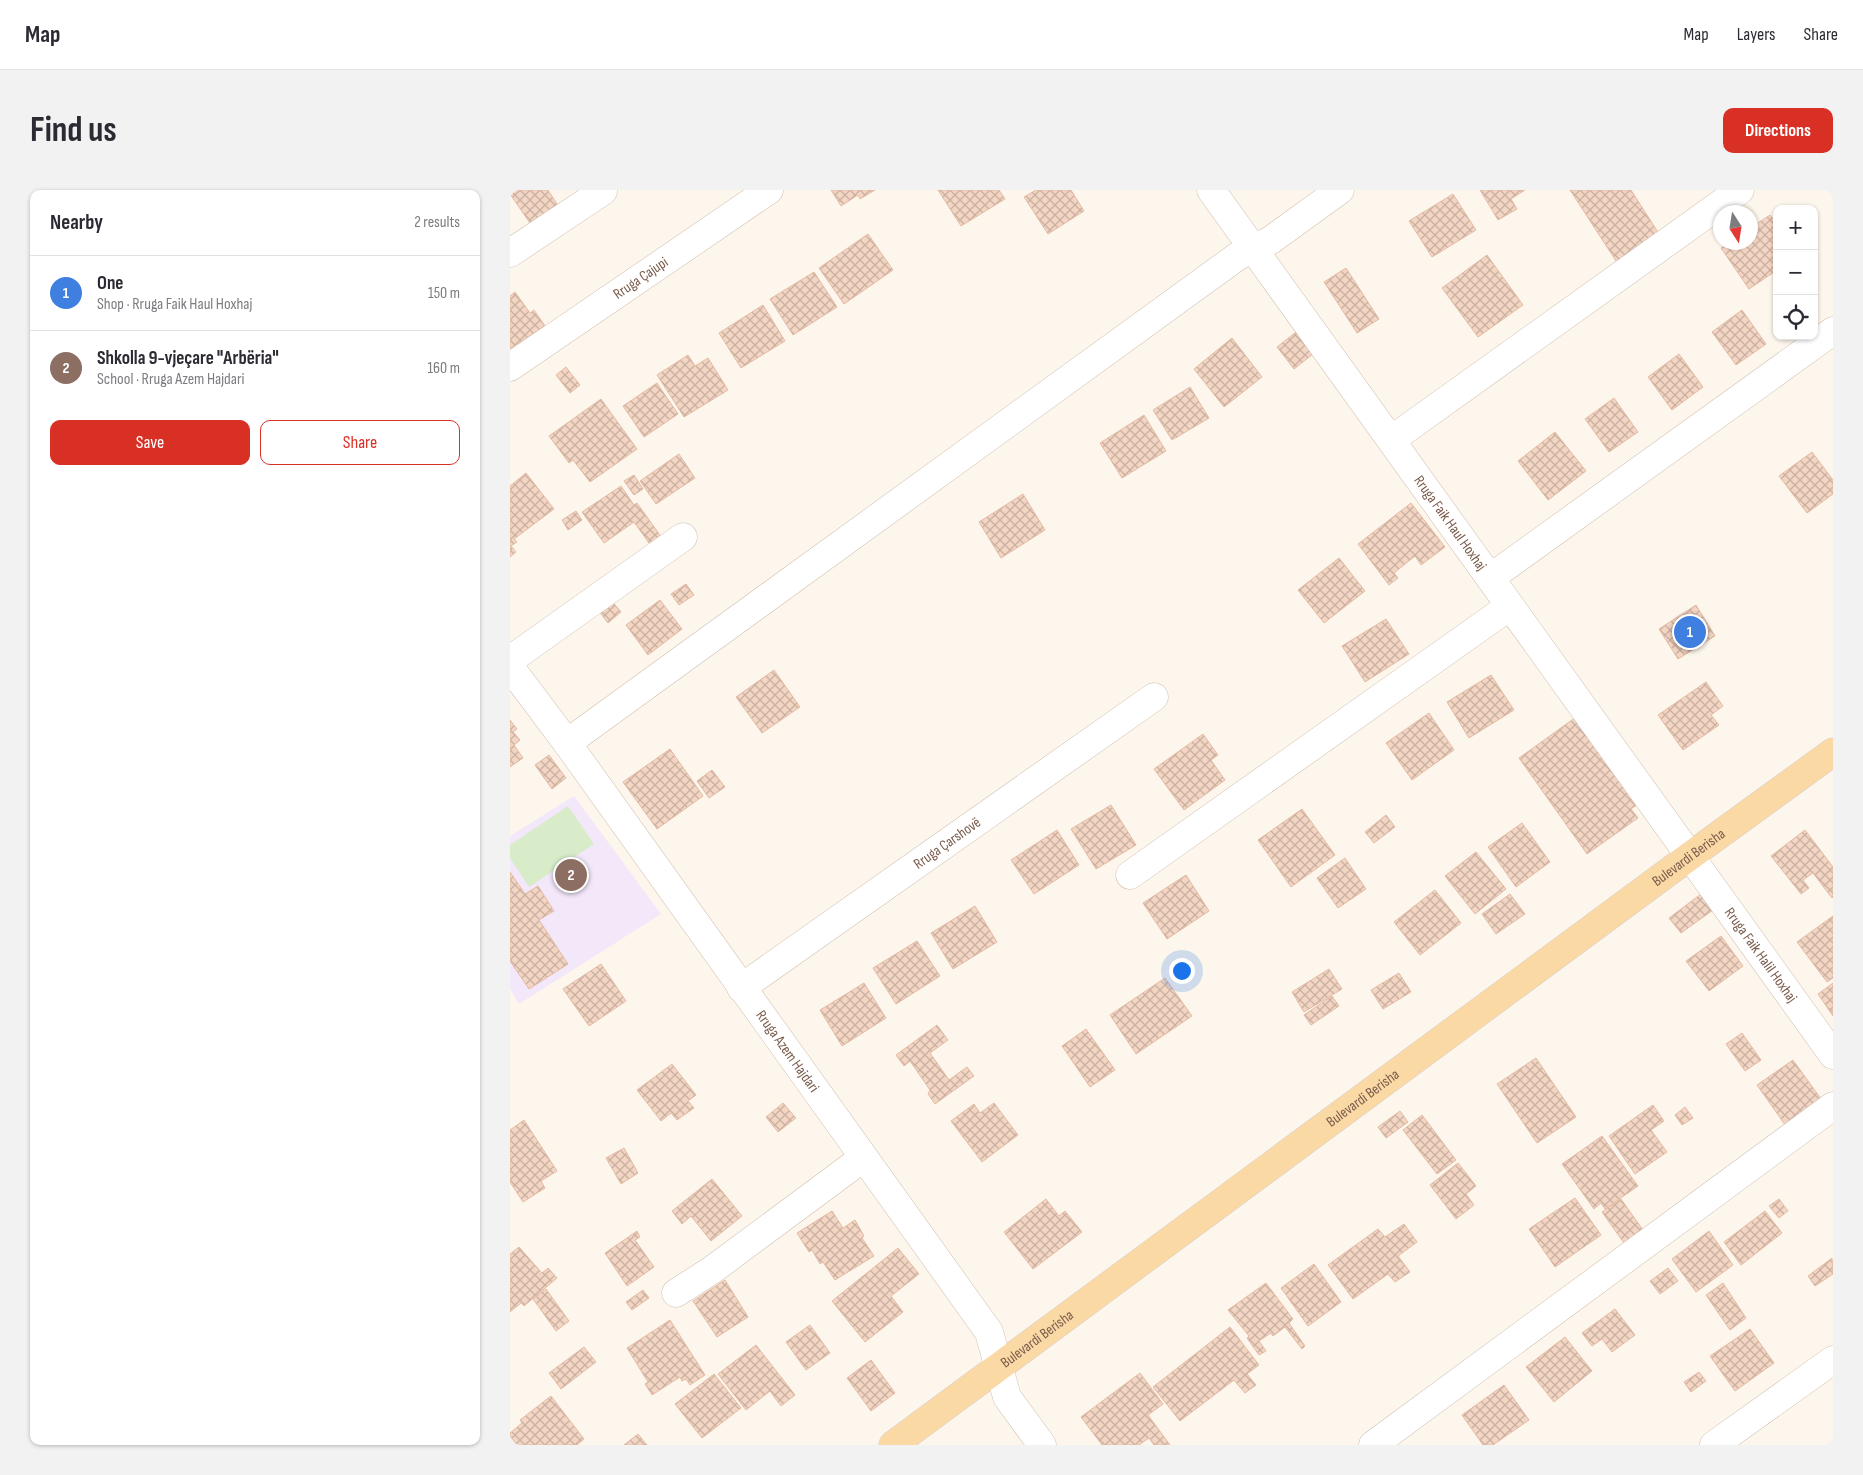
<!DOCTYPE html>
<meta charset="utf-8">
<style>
body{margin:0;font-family:"Sofia Sans Condensed",sans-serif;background:#f2f2f3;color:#2b2b33}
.controls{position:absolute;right:15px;top:15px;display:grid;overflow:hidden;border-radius:10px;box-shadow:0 1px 4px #0004}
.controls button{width:45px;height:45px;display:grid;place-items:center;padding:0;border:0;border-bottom:1px solid #e1e1e2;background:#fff;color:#2b2b33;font:25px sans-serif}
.compass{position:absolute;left:1203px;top:15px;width:45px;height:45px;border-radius:50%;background:#fff;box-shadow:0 1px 4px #0004;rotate:168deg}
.you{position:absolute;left:671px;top:780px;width:18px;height:18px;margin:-12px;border:4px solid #fff;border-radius:50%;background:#1a73e8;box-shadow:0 0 0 8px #1a73e833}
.badge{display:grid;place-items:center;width:32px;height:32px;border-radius:50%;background:#d93025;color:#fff;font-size:16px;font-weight:700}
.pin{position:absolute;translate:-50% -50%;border:2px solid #fff;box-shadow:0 1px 5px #0006}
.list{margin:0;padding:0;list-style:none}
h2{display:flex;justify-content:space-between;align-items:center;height:65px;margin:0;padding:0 20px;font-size:21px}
h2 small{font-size:16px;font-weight:400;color:#7c7c81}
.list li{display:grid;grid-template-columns:32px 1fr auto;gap:15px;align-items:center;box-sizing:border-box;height:75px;padding:0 20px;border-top:1px solid #e1e1e2}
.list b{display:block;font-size:19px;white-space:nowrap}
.list p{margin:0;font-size:16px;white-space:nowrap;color:#7c7c81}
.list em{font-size:16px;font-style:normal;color:#7c7c81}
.actions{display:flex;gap:10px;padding:15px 20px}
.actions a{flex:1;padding:11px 0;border:1px solid #d93025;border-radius:10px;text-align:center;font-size:18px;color:#d93025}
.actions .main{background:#d93025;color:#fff}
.icon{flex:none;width:28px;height:28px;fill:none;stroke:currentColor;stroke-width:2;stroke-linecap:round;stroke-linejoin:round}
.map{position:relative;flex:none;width:1323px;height:1255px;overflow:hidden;border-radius:10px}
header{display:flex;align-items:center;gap:30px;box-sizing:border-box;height:70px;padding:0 25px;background:#fff;border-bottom:1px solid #e1e1e2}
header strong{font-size:24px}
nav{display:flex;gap:28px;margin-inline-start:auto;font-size:18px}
.intro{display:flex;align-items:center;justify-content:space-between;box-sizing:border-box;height:120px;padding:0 30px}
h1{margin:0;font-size:35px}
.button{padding:12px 22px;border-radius:10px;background:#d93025;color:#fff;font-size:18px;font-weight:700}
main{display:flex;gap:30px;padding:0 30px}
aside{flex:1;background:#fff;border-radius:10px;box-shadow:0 1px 4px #0004}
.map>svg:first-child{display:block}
.education{fill:#f3e8fa}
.green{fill:#d8ecc9}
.building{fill:url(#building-cross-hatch);stroke:#e6bba3}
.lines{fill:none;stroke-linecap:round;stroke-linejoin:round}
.minor-casing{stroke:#d1beb0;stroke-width:29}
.major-casing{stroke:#dad1cd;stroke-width:29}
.minor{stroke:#fff;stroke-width:28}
.major{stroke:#fbd9a5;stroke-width:28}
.labels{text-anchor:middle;stroke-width:4;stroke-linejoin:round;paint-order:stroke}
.street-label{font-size:15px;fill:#7a5c4d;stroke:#fffaf3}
</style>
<header>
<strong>Map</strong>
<nav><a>Map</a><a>Layers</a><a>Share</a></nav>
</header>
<div class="intro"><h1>Find us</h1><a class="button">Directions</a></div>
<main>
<aside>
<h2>Nearby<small>2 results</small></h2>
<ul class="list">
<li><span class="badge" style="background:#3f7fe0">1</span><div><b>One</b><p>Shop · Rruga Faik Haul Hoxhaj</p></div><em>150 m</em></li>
<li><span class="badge" style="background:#8d6e63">2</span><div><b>Shkolla 9-vjeçare &quot;Arbëria&quot;</b><p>School · Rruga Azem Hajdari</p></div><em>160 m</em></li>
</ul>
<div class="actions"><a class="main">Save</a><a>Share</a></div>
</aside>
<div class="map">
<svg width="1323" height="1255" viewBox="0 0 1323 1255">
<defs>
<pattern id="building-cross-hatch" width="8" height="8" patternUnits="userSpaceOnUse" patternTransform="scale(1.25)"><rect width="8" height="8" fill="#f3d5c3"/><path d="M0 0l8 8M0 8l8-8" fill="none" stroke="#cab0a1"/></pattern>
</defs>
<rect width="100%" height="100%" fill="#fdf6ec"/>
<path class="education" d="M64,606l87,118 -142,90 -9,-15v-153z"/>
<path class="green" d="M58,616l26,38 -65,43 -19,-29v-13z"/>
<path class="building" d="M2,0h36l11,17 -27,19 -22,-32z
M321,0h44l-15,9 -2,-4 -17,11z
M428,0h61l6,9 -44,27z
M526,0h35l13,21 -36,23 -24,-37z
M970,0h45l-14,9 6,10 -19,11z
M1060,0h61l30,47 -43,27z
M943,4l23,36 -44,27 -23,-36z
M1260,25l7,9v46l-28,19 -28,-41 9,-6h20v-14z
M358,44l25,36 -49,34 -25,-36z
M977,65l36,50 -45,32 -36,-49z
M836,78l33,51 -22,14 -33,-51z
M304,82l23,35 -44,28 -23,-36z
M5,102l15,21 4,-3 11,16 -35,23v-53z
M253,115l22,36 -44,27 -22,-35z
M1232,120l24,34 -30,21 -24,-33z
M786,142l17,22 -19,15 -17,-22z
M722,148l30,39 -38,30 -30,-38z
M1169,164l24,33 -31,23 -24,-33z
M178,165l7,11 13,-8 20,32 -44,27 -27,-42z
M56,177l14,18 -10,8 -14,-18z
M147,193l21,31 -34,23 -21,-31z
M680,197l19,31 -37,22 -19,-30z
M1104,208l24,34 -29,20 -24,-33z
M91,209l36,50 -47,33 -17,-22 -4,3 -20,-27z
M634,225l22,36 -44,27 -22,-35z
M1045,242l31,39 -38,29 -30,-39z
M1302,262l21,28v14l-26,19 -28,-37z
M169,264l16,24 -39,26 -16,-23z
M16,283l28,36 -40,30 3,3 -6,4 5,6 -6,5v-71z
M124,285l9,14 -9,6 -10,-14z
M111,296l13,19 3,-2 25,35 -11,8 -17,-24 -30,21 -22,-31z
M513,304l22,36 -44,28 -22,-36z
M901,313l34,44 -24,18 -6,-9 -21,17 4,5 -9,7 -31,-41z
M66,321l6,9 -14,10 -6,-10z
M829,368l26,33 -41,32 -26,-33z
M176,394l8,11 -15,10 -8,-11z
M101,410l10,12 -13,11 -10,-13z
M150,410l22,29 -34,26 -22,-30z
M1186,415l19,31 -37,23 -19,-30z
M876,429l23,35 -44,28 -23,-36z
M264,480l26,37 -38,26 -26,-36z
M981,485l23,35 -45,28 -22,-36z
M1196,492l17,24 -12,9 8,10 -36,25 -25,-35z
M1073,522l62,87 -14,10 7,9 -51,36 -68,-96z
M919,523l25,37 -42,30 -26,-37z
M0,530l7,9 -4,3 7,8 -6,5 9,13 -13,9z
M693,544l15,21 -7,5 14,20 -41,30 -30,-41z
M160,559l33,47 -46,33 -34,-47z
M39,565l17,23 -14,11 -17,-24z
M202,580l13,17 -16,11 -12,-17z
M601,615l25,40 -40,24 -25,-40z
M792,619l33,46 -44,32 -33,-47z
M876,625l9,12 -21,16 -9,-11z
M1012,633l28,39 -34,25 -28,-40z
M547,640l22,35 -45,29 -23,-34z
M1295,640l28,37v30l-1,1 -19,-25 -10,7 6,8 -8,6 -30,-38z
M966,662l30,37 -31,25 -30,-38z
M835,668l21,31 -28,19 -21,-30z
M0,682l15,22 13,-8 16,25 -15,9 29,44 -39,25 -19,-28z
M676,685l23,36 -42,28 -24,-36z
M925,700l26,33 -41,32 -26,-33z
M1000,704l15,20 -29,20 -14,-20z
M1191,704l12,16 -32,23 -12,-15z
M465,716l22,36 -44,27 -22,-36z
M1323,726v62l-6,4 -30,-40z
M1211,746l22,30 -34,25 -23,-30z
M407,751l23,35 -44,28 -23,-36z
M91,774l25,37 -37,25 -26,-37z
M819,779l13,20 -38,23 -12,-20z
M889,783l12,19 -28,17 -12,-19z
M655,788l27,38 -56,38 -26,-39z
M354,793l22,35 -44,28 -22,-36z
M1323,793v33l-15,-22z
M822,806l7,10 -28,19 -7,-10z
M427,835l11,15 -18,13 19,27 18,-13 7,9 -39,28 -7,-10 2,-4 -20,-29 -6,5 -8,-11z
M576,839l29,41 -25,17 -28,-41z
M1232,843l19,27 -16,11 -19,-27z
M1026,868l40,59 -39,26 -40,-59z
M1283,870l31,43 -36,26 -31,-44z
M162,874l24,31 -8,6 6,7 -17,12 -6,-7 -10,8 -24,-31z
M273,913l13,15 -18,14 -12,-15z
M484,913l24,32 -36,27 -31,-41 23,-17 6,9z
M1143,915l11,16 -13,9 16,22 -32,22 -26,-38z
M1175,917l8,11 -11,7 -7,-10z
M890,921l8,11 -22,16 -8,-11z
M912,925l34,45 -19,14 -34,-44z
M14,930l33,51 -16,10 4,7 -22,14 -13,-20v-52z
M1092,946l36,50 -33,23 -4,-6 -7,6 -32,-45z
M114,958l14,25 -17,11 -15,-26z
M948,973l18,23 -10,8 8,11 -18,14 -26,-34z
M202,989l30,37 -31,25 -20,-25 -9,8 -10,-13z
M1065,1008l26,37 -46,32 -26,-38z
M536,1009l13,17 6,-5 17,21 -49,37 -29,-37z
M1111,1009l22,31 -19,13 -22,-31z
M1269,1009l9,12 -9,7 -10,-12z
M322,1021l11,17 12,-8 9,16 -2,2 12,18 -39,24 -12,-18 -3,2 -8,-14 -3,2 -12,-19z
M1255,1021l17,22 -41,32 -17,-23z
M894,1034l13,18 -19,14 12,16 -15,10 -7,-8 -35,25 -25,-34 50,-36 7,8z
M127,1041l3,6 -5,3 19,27 -27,19 -22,-33z
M1199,1041l24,34 -37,27 -24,-33z
M9,1057l23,26 6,-5 9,10 -33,28 -3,-3 -11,9v-58z
M388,1058l21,26 -28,22 12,16 -38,30 -33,-41z
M1322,1068l1,16 -18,12 -7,-10z
M804,1074l27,38 -33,24 -27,-38z
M1158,1078l10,13 -18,13 -10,-13z
M215,1090l23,37 -31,20 -24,-36z
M756,1093l27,36 -4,4 16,23 -3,3 -17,-22 -12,9 -2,-3 -12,8 7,10 -7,4 -12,-17 2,-2 -21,-26z
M1213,1093l23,35 -16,12 -24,-35z
M36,1099l23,32 -13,10 -23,-32z
M133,1100l6,8 -17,12 -6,-8z
M1105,1119l20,26 -23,17 -10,-13 -10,7 -10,-13z
M160,1130l35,55 -15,10 -4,-6 -4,2 -2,-4 -28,18 -7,-11 3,-2 -21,-34z
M300,1135l20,28 -24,17 -20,-28z
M720,1137l29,38 -12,9 9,11 -11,8 -11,-13 -54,41 -27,-34z
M1240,1139l24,34 -39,28 -25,-35z
M1055,1147l27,34 -38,31 -28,-35z
M246,1155l39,50 -14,11 -11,-15 -24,19 -28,-36z
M74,1157l12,15 -35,27 -12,-16z
M361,1170l24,33 -24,18 -24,-33z
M1189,1182l7,9 -15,11 -7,-10z
M630,1183l23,31 -15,11 22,30h-16l-5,-7 -10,7h-37l-21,-28z
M204,1184l27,34 -39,30 -27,-34z
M994,1195l25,35 -36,25h-10l-21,-30z
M41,1206l33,43 -7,6h-60l-7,-9v-3l12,-10 -2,-3z
M128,1244l9,11h-23z"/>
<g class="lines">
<g class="minor-casing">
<g id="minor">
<path id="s1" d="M701,0l622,865"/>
<path d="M0,63l93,-62"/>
<path id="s2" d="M0,177l259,-177"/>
<path d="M881,250l349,-250"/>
<path d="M980,388l343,-247"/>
<path d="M0,470l173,-123"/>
<path id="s3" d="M0,477l57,76 422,589 18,65 35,48"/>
<path d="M57,553l671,-487 33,-16 69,-50"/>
<path d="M620,685l380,-269"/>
<path id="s4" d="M231,798l413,-291"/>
<path d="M166,1103l36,-23 151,-112"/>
<path d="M863,1255l460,-339"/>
<path d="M1204,1255l119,-85"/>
</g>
</g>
<g class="major-casing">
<g id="major">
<path id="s5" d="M383,1255l797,-589 143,-104"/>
</g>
</g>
<use href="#minor" class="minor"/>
<use href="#major" class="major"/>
</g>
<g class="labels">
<g class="street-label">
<text dy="5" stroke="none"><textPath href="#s2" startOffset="158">Rruga Çajupi</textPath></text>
<text dy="5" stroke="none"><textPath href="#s1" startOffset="410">Rruga Faik Haul Hoxhaj</textPath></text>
<text dy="5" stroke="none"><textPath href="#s4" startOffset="252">Rruga Çarshovë</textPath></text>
<text dy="5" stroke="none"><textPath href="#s5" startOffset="989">Bulevardi Berisha</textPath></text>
<text dy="5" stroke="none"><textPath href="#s1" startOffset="942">Rruga Faik Halil Hoxhaj</textPath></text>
<text dy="5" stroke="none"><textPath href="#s3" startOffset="474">Rruga Azem Hajdari</textPath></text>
<text dy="5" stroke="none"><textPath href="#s5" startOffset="584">Bulevardi Berisha</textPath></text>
<text dy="5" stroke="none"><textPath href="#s5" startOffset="179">Bulevardi Berisha</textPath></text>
</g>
</g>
</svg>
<div class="controls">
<button>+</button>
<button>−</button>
<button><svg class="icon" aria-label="locate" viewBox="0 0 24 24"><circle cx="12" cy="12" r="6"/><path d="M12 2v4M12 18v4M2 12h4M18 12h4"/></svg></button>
</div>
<svg class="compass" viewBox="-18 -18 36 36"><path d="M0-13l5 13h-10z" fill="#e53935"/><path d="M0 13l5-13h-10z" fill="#7c7c81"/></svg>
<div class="you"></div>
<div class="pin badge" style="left:1180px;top:442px;background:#3f7fe0">1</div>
<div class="pin badge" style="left:61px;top:685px;background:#8d6e63">2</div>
</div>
</main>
